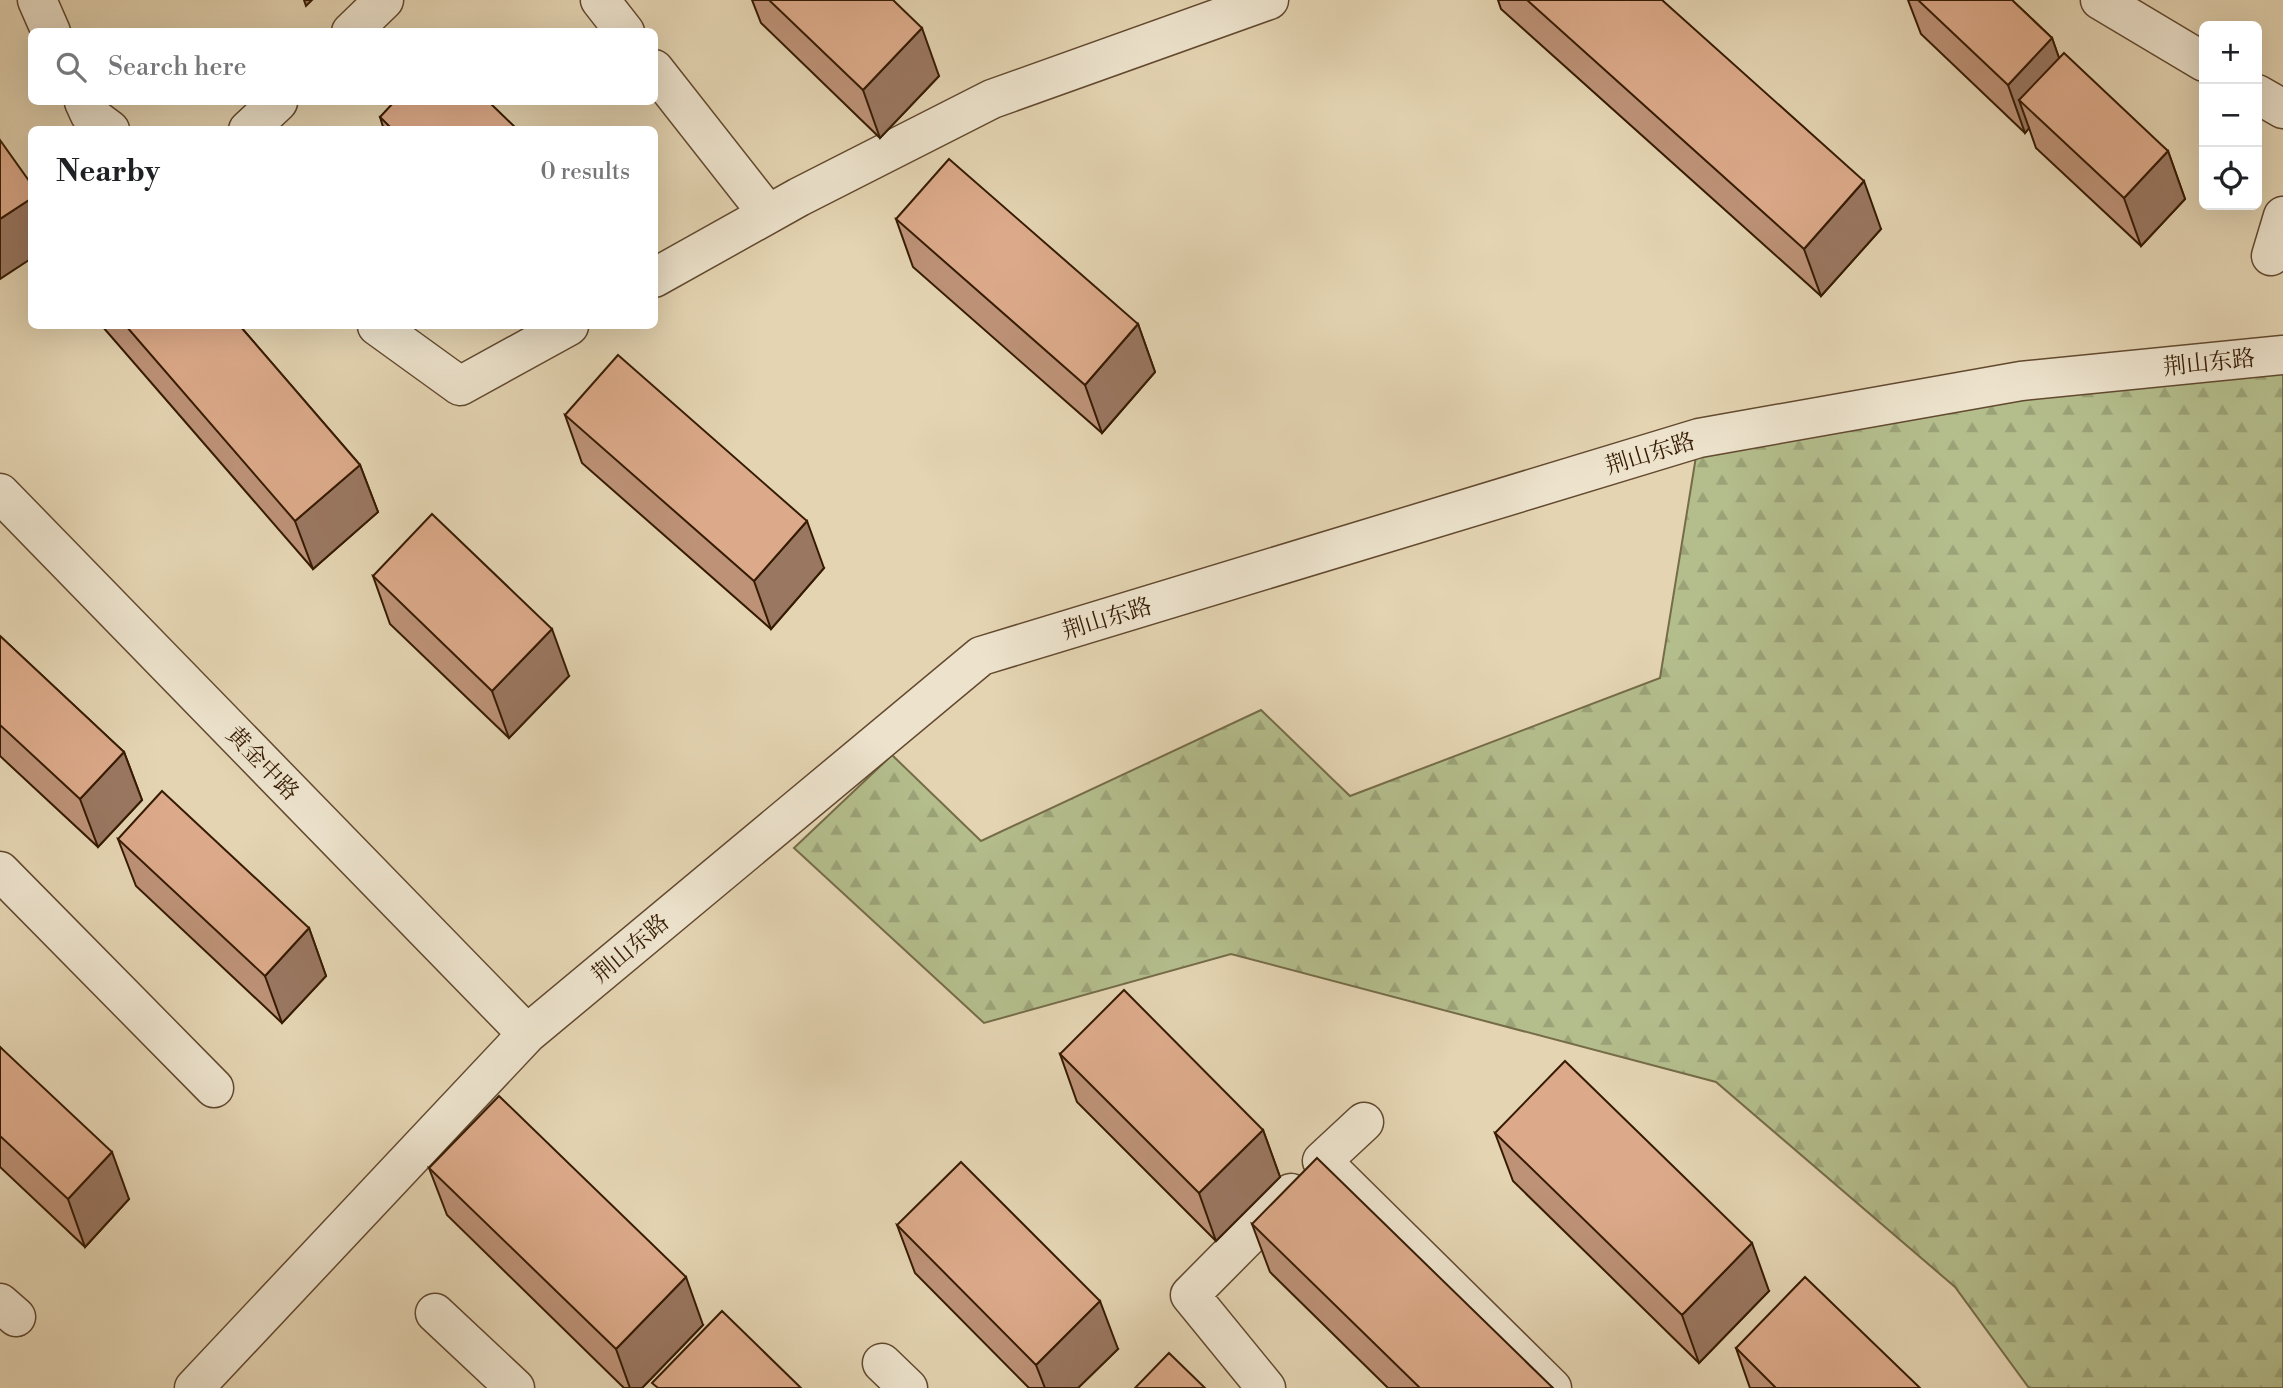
<!DOCTYPE html>
<meta charset="utf-8">
<style>
body{margin:0;font-family:"Libre Bodoni","Noto Serif SC",serif;background:#f6f6f6;color:#202124}
.controls{position:absolute;right:21px;top:21px;display:grid;overflow:hidden;border-radius:10px;box-shadow:0 7px 28px #0002}
.controls button{width:63px;height:63px;display:grid;place-items:center;padding:0;border:0;border-bottom:2px solid #e0e0e0;background:#fff;color:#202124;font:35px sans-serif}
.list{margin:0;padding:0;list-style:none}
h2{display:flex;justify-content:space-between;align-items:center;height:91px;margin:0;padding:0 28px;font-size:30px}
h2 small{font-size:23px;font-weight:400;color:#757577}
.icon{flex:none;width:38px;height:38px;fill:none;stroke:currentColor;stroke-width:2;stroke-linecap:round;stroke-linejoin:round}
.map{position:relative;flex:none;width:2283px;height:1388px;overflow:hidden}
.search{position:absolute;background:#fff;box-shadow:0 7px 28px #0002;left:28px;top:28px;width:630px;height:77px;display:flex;align-items:center;gap:18px;box-sizing:border-box;padding:0 24px;border-radius:10px;color:#757577;font-size:26px}
.panel{position:absolute;background:#fff;box-shadow:0 7px 28px #0002;left:28px;top:126px;width:630px;height:203px;border-radius:10px}
.map>svg:first-child{display:block}
.forest{fill:url(#forest-firs);stroke:#756c48;stroke-width:2}
.lines{fill:none;stroke-linecap:round;stroke-linejoin:round}
.minor-casing{stroke:#62492f;stroke-width:41}
.minor{stroke:#ede3cd;stroke-width:38}
.wall{fill:#bd9277;stroke:#361b03;stroke-width:2}
.shaded-wall{fill:#9a7761;stroke:#361b03;stroke-width:2}
.building{fill:#dcaa8a;stroke:#361b03;stroke-width:2}
.labels{text-anchor:middle;stroke-width:7;stroke-linejoin:round;paint-order:stroke}
.street-label{font-size:23px;fill:#361b03;stroke:#ede3cd}
</style>
<div class="map">
<svg width="2283" height="1388" viewBox="0 0 2283 1388">
<defs>
<pattern id="forest-firs" width="22" height="20" patternUnits="userSpaceOnUse" patternTransform="scale(1.75)"><rect width="22" height="20" fill="#b4bd8c"/><path d="M5 1l3.5 6h-7zM16 11l3.5 6h-7z" fill="#9ba277"/></pattern>
</defs>
<rect width="100%" height="100%" fill="#e4d4b2"/>
<filter id="stains"><feTurbulence type="fractalNoise" baseFrequency=".00286" numOctaves="4"/><feColorMatrix values="0 0 0 0 .2 0 0 0 0 .09 0 0 0 0 .02 0 0 0 .5 -.17"/></filter>
<radialGradient id="worn" r=".72"><stop offset=".6" stop-color="#630" stop-opacity="0"/><stop offset="1" stop-color="#630" stop-opacity=".3"/></radialGradient>
<path class="forest" d="M2283,355v1033h-254l-74,-101 -239,-205 -485,-128 -247,69 -190,-175 98,-93 89,86 280,-131 89,86 310,-118 39,-240z"/>
<g class="lines">
<g class="minor-casing">
<path id="minor" d="M37,0l14,32
M600,0l25,32
M2100,0l104,62
M351,32l33,-32
M654,69l114,145
M2257,94l26,15
M84,102l6,13 20,15
M248,130l30,-28
M2271,256l12,-40
M654,278l145,-81 193,-98 277,-99
M377,326l83,60 109,-60
M0,493l527,541
M0,871l214,217
M1364,1122l-42,39 230,227
M0,1303l16,14
M435,1313l80,75
M882,1363l26,25
M194,1388l333,-354 454,-378 718,-218 322,-57 262,-26
M1266,1388l-76,-93 101,-102"/>
</g>
<use href="#minor" class="minor"/>
</g>
<path class="wall" d="M752,0h141l46,76 -59,62 -119,-115z
M1498,0h164l219,229 -60,67 -320,-287z
M1908,0h104l40,38 7,20 109,93 17,48 -44,47 -105,-98 -7,-20 -4,5 -104,-99z
M380,117l138,13h-134z
M896,219l242,105 17,48 -53,61 -189,-166z
M102,326h138l120,139 18,47 -65,57z
M565,415l259,153 -53,61 -189,-166z
M373,576l196,100 -60,62 -119,-114z
M0,636l124,116 18,48 -44,47 -98,-91z
M118,839l191,89 17,48 -44,47 -146,-137z
M0,1047l129,152 -44,48 -85,-80z
M1060,1054l203,76 17,47 -64,64 -139,-139z
M1495,1133l274,158 -70,72 -186,-182z
M429,1168l274,157 -61,63h-18l-177,-173z
M1252,1224l301,164h-165l-118,-116z
M897,1225l221,124 -40,39h-49l-114,-115z
M1736,1348l184,40h-170z"/>
<path class="shaded-wall" d="M304,0h8l-6,6z
M922,28l17,48 -59,62 -17,-48z
M2052,38l17,48 -50,14 10,28 -4,5 -17,-48z
M2168,151l17,48 -44,47 -17,-48z
M1864,181l17,48 -60,67 -17,-47z
M32,198v60l-32,21v-60z
M1138,324l17,48 -53,61 -17,-48z
M360,465l18,47 -65,57 -18,-48z
M807,521l17,47 -53,61 -17,-48z
M552,629l17,47 -60,62 -17,-47z
M124,752l18,48 -44,47 -18,-48z
M309,928l17,48 -44,47 -17,-47z
M1263,1130l17,47 -64,64 -17,-48z
M112,1152l17,47 -44,48 -17,-48z
M1752,1243l17,48 -70,72 -17,-48z
M686,1277l17,48 -61,63h-12l-14,-39z
M1100,1301l18,48 -40,39h-33l-9,-23z"/>
<path class="building" d="M769,0h124l29,28 -59,62z
M1527,0h135l202,181 -60,68z
M1918,0h94l40,38 -44,47z
M2064,53l104,98 -44,47 -105,-98z
M394,102h95l29,28h-125l-13,-13z
M0,140l32,45v13l-32,21z
M949,159l189,165 -53,61 -189,-166z
M126,326h114l120,139 -65,56z
M618,355l189,166 -53,60 -189,-166z
M432,514l120,115 -60,62 -119,-115z
M0,636l124,116 -44,47 -80,-74z
M162,791l147,137 -44,48 -147,-137z
M1124,990l139,140 -64,63 -139,-139z
M0,1047l112,105 -44,47 -68,-63z
M1565,1061l187,182 -70,72 -187,-182z
M499,1096l187,181 -70,72 -187,-181z
M1317,1158l236,230h-133l-168,-164z
M961,1162l139,139 -64,64 -139,-140z
M1805,1277l115,111h-144l-40,-40z
M722,1311l79,77h-143l-6,-5z
M1169,1353l36,35h-70z"/>
<g class="labels">
<g class="street-label">
<text transform="translate(2209 362) rotate(-6)" y="8">荆山东路</text>
<text transform="translate(1650 453) rotate(-17)" y="8">荆山东路</text>
<text transform="translate(1107 618) rotate(-17)" y="8">荆山东路</text>
<text transform="translate(263 763) rotate(46)" y="8">黄金中路</text>
<text transform="translate(630 948) rotate(-40)" y="8">荆山东路</text>
</g>
</g>
<rect width="100%" height="100%" filter="url(#stains)"/>
<rect width="100%" height="100%" fill="url(#worn)"/>
</svg>
<div class="controls">
<button>+</button>
<button>−</button>
<button><svg class="icon" aria-label="locate" viewBox="0 0 24 24"><circle cx="12" cy="12" r="6"/><path d="M12 2v4M12 18v4M2 12h4M18 12h4"/></svg></button>
</div>
<div class="search"><svg class="icon" aria-label="search" viewBox="0 0 24 24"><circle cx="10" cy="10" r="6"/><path d="M15 15l6 6"/></svg>Search here</div>
<section class="panel">
<h2>Nearby<small>0 results</small></h2>
<ul class="list">
</ul>
</section>
</div>
